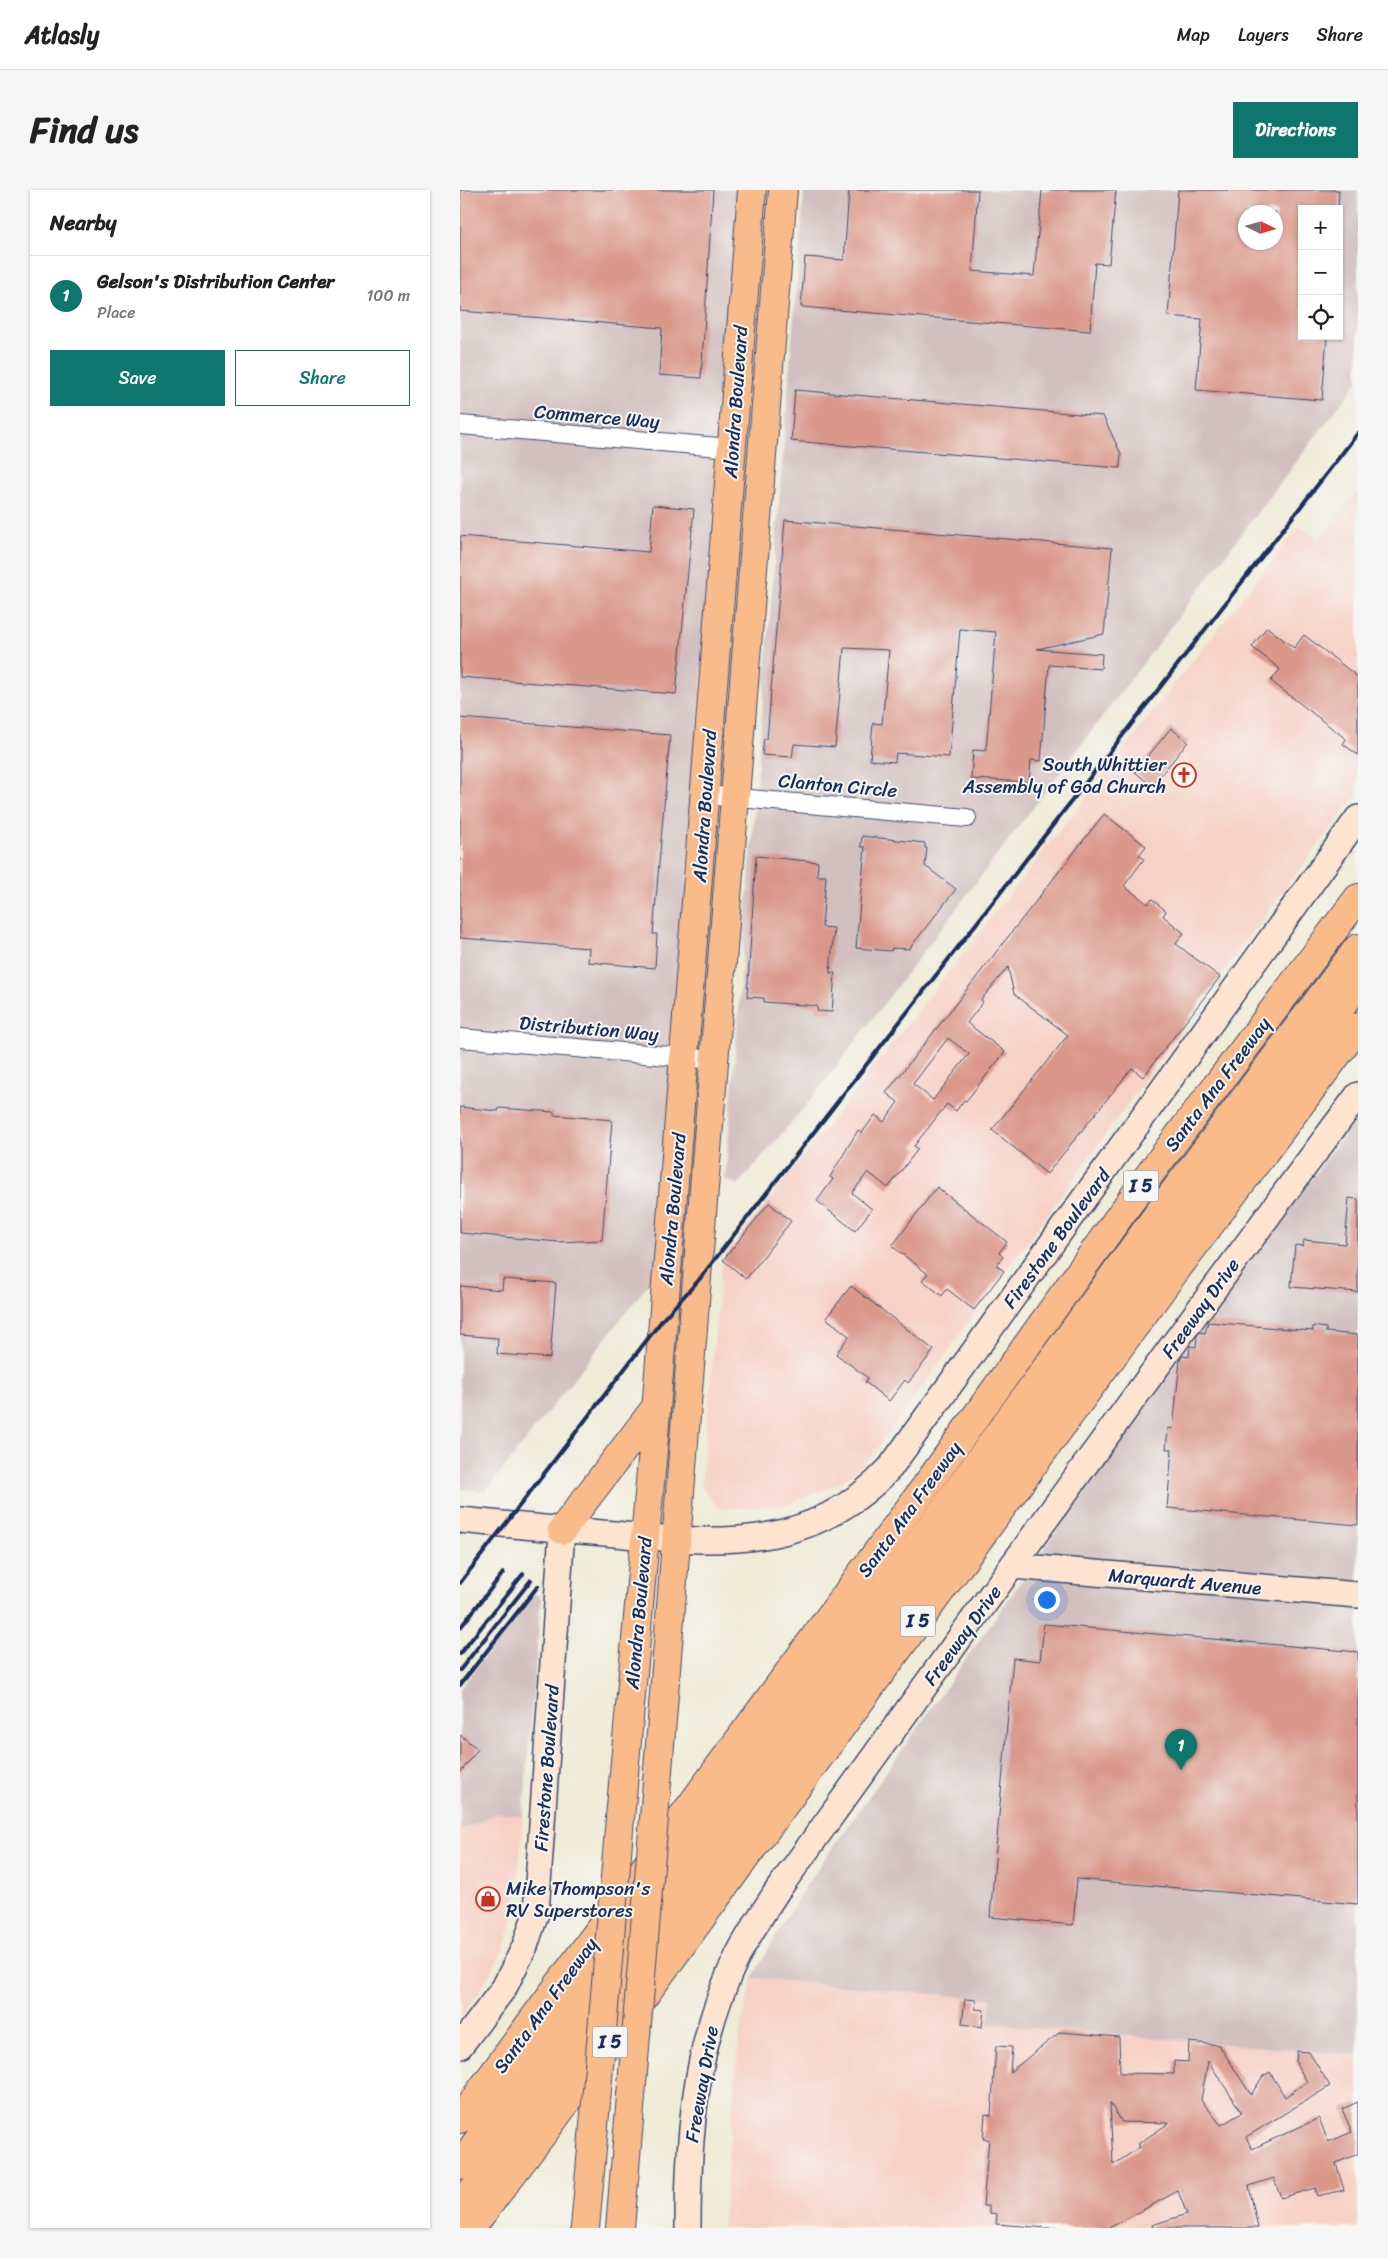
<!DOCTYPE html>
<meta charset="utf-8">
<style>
body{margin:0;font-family:Sriracha,sans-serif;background:#f6f6f6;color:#222}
.controls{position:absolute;right:15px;top:15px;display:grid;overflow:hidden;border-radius:0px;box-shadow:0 1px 4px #0004}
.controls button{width:45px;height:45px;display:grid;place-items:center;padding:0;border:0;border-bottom:1px solid #e0e0e0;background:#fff;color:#222;font:25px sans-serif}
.compass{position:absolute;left:778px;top:15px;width:45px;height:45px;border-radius:50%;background:#fff;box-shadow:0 1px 4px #0004;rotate:95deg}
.you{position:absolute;left:586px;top:1409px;width:18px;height:18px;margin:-12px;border:4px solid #fff;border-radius:50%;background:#1a73e8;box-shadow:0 0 0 8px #1a73e833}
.badge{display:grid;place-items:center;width:32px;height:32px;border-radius:50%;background:#0f766e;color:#fff;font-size:16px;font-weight:700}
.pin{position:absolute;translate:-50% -41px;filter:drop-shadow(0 1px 2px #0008)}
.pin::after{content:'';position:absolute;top:26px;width:18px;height:15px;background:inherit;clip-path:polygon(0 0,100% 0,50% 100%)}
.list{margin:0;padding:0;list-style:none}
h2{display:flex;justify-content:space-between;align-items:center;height:65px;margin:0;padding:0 20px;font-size:21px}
h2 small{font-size:16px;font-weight:400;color:#767676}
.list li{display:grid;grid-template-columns:32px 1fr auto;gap:15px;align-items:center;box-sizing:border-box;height:80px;padding:0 20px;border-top:1px solid #e0e0e0}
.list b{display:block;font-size:19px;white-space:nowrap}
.list p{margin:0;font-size:16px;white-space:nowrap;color:#767676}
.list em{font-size:16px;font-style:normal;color:#767676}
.actions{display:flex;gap:10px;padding:15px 20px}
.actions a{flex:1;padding:11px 0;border:1px solid #0f766e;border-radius:0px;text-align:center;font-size:18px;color:#0f766e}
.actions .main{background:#0f766e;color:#fff}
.icon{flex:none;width:28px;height:28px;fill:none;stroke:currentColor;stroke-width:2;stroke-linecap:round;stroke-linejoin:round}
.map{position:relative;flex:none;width:898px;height:2038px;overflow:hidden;border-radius:0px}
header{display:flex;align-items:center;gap:30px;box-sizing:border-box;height:70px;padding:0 25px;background:#fff;border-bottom:1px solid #e0e0e0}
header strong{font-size:24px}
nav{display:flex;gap:28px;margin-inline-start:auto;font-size:18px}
.intro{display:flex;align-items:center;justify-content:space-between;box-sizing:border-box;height:120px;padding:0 30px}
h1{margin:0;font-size:35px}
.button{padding:12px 22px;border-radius:0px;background:#0f766e;color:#fff;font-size:18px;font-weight:700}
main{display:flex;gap:30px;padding:0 30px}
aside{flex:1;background:#fff;border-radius:0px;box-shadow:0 1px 4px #0004}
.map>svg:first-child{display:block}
.built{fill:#f7d1c6}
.industrial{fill:#d2bfbf;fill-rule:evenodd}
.building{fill:#da988b;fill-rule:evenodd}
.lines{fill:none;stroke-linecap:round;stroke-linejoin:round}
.street-casing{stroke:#3b4b70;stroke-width:20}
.secondary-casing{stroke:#3b4b70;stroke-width:28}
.primary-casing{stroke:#3b4b70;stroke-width:30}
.highway-casing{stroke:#3b4b70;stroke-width:30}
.street{stroke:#fff;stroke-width:18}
.secondary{stroke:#fde4d1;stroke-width:25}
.primary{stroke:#fabb8b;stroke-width:28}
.highway{stroke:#fabb8b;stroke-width:28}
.rail{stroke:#1b2f5e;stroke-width:4}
.primary-bridge-casing{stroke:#3b4b70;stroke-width:30;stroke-linecap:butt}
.primary-bridge{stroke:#fabb8b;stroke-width:28}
.labels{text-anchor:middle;stroke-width:4;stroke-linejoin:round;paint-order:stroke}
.shield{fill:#f6f6f2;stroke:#5d6b8a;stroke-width:1}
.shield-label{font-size:18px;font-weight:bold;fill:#1b2f5e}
.street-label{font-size:19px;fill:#1b2f5e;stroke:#f6f6f2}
.poi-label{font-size:19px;fill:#1b2f5e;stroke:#f6f6f2;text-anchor:end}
</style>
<header>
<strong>Atlasly</strong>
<nav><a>Map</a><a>Layers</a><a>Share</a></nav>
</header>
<div class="intro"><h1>Find us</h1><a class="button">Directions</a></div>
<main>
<aside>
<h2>Nearby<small></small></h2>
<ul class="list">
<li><span class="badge">1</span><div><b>Gelson's Distribution Center</b><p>Place</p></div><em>100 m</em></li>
</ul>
<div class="actions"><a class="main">Save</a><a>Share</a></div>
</aside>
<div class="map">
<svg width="898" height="2038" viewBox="0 0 898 2038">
<rect width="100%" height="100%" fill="#f6f6f2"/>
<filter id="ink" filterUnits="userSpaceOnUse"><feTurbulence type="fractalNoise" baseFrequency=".02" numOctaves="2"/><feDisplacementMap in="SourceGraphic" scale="10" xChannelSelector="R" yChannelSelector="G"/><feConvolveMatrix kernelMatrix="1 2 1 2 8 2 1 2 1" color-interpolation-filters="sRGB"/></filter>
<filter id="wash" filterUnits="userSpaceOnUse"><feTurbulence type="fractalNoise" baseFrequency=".0096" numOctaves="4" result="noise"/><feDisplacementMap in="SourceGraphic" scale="20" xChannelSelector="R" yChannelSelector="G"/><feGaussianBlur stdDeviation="1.12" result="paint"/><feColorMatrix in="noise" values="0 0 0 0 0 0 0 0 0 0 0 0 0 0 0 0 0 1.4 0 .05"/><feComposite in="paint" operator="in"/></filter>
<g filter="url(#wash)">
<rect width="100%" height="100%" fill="#efebd7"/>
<path class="built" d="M898,300v303l-88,115 -399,549 -29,25 -56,23 -66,4 -19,-22 21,-227 577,-734 20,13z
M37,1623l26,4 -4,63 -6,39 -10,31 -25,44 -18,23v-186z
M292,1788l239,21 -2,25 369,31v173h-636l17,-191z"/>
<path class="industrial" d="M0,0h279l-82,1083 -171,218 -26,-2z
M344,0h554v191l-545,716 -75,88 -13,-5zM842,19h37v127h-37zM786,22h30v30h-30z
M898,926v939l-370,-31 3,-25 -239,-21 48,-84 380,-538z
M74,1403l7,5 -18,219 -26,-4 -37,18v-142z"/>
<g id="blocks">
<path class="building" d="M0,0h253l-12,188 -42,-3 3,-47 -202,-17z
M389,0h129l-6,81 62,5 8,-86h74l-7,74 -14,-1 -5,68 -289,-24 4,-50 39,3z
M718,0h161l-1,19h-36v127h25l-5,64 -126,-10 6,-71 -34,-3zM786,22h30v30h-30z
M335,200l308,26 18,38 -1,14 -329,-27z
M193,315l41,4 -18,185 -216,-17v-141l189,16z
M325,330l327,28 -8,86 -67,15 65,5 -1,15 -52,-4 -8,96 -10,-1 -2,22 -58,-3 2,-29 13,1 10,-119 -36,-3 -11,128 -53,-4 -1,9 -25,-2 3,-37 9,1 7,-74 -45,-2 -9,99 -41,-3 -2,13 -30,-2 2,-16h3z
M807,437l27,21 10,-13 54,42v78l-15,-11 3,-5 -75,-58 9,-12 -28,-22z
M0,528l210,17 -17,199h4l-2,34 -67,-6 1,-14 -129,-10z
M711,538l17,14 -36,44 -17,-14z
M644,624l42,32 -7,9 5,4 -20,27 24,18 4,-5 14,12 -3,5 21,17 -8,11 44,33 -77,100 -11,-9 -85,106 -55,-44 76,-95 -54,-41 -6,-27 -27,33 2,2 -16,21 38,29 -39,49 -2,-1 -8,11 -9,-7 -33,42 4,3 -30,39 -20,-16 -16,21 20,16 -17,22 -38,-30 16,-22 -3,-2 28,-47 4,3 13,-18 9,7 14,-20 -12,-9zM488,848l21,16 -36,46 -20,-16z
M402,646l63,7v5h2l-2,18 31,23 -47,60 -17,-1 -1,3 -35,-3 9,-101h-4z
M296,666l62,6 -1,14h9l-4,51 12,1 -4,45h5l-3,39 -15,-1v-5l-53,-4v-4l-17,-1z
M0,917l38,4 1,-3 55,4v3l58,5 -10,120 -44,2 -98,-9z
M477,997l70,55 -8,11 4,4 -7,8 8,6 -30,39 -27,-21 -5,7 -20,-16 6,-6 -36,-28z
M889,1008l9,1v93l-67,-5 4,-42 8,1 1,-6 41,4z
M309,1013l22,18 -45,58 -23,-19z
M43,1089l53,4 -6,75 -53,-4 1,-16 -38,-3v-49l42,4z
M391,1096l83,64 -26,33 -3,-3 -16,21 -24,-19 3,-4 -32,-24 13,-18 -23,-18z
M748,1132l105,9v-5l13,2v4l32,3v190l-191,-17 5,-59h-6l2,-21 5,1 7,-69 2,-4 7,1 1,-11 6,1 1,-11 3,-4 5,1z
M584,1434l314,28v252l-281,-25 -4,46 -83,-8 23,-259 27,3z
M0,1545l18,14 -18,24z
M505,1809l11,1 -1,9 9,1 -2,17 -20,-3z
M600,1842l59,5 1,36 54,1v-13l14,1 1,-20 30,3 32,50 12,-19 7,-4 15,25 22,-15 -11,-19 1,-12 12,1 21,34 -84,51 6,12 67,-31 9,24 24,-10 -10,-23 16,-7v52l-22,9 8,27 -27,6 -2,-8 -34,10 -7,-20 -25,8 9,42h-105l-1,-3 35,-11 -9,-23 -69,37h-63l-50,-4 1,-10 -8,-1v-7h-6l6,-67h-6l2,-25 6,1 5,-69 16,1 -2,25zM748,1871l34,52 -21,12 -20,-25zM650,1913l12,19 47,1 -31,21 2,3 -27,18z"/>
</g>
</g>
<g filter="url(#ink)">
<use href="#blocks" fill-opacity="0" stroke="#3b4b70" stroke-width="1"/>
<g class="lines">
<g class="street-casing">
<path id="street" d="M0,235l271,23
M245,605l262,23
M0,848l255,22"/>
</g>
<g class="secondary-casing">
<path id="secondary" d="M0,1330c52,5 103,10 155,14 105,10 197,18 275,-66l468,-650
M552,1376l346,29
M0,1856l44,-58 21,-42 11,-33 26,-383
M228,2038c0,-95 7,-188 51,-275 11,-21 25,-42 38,-62 192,-266 384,-533 581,-796"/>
</g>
<g class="primary-casing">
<path id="primary" d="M102,1340l94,-123
M198,1580l125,-1580
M160,1628l33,-369 99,-1259
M125,2038l7,-79
M160,2038l11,-132"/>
</g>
<g class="highway-casing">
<path id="highway" d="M0,1929l471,-640 221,-308 206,-273
M0,1975l492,-667 219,-302 187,-248
M0,2017l78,-102 419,-577 401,-544
M11,2038l80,-105 616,-841 191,-255"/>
</g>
<use href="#street" class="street"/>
<use href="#secondary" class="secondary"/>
<use href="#primary" class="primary"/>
<use href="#highway" class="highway"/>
<path class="rail" d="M0,1393l203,-264 35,-38 660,-848
M0,1438l43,-55
M0,1464l63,-80
M0,1480l71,-90
M0,1495l78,-99"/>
<g class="primary-bridge-casing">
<path id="primary-bridge" d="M171,1906l27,-326
M132,1959l28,-331"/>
</g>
<use href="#primary-bridge" class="primary-bridge"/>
</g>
</g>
<defs>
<g id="church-ring" transform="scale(1.25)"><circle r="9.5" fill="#f6f6f2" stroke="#c8321e" stroke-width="1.5"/><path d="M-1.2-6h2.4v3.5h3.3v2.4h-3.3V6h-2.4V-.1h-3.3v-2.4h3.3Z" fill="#c8321e"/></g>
<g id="shop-ring" transform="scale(1.25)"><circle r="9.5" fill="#f6f6f2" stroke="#c8321e" stroke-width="1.5"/><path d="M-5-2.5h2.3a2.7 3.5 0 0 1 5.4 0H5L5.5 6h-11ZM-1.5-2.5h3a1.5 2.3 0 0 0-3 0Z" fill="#c8321e"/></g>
</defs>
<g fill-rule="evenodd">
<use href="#church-ring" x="724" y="585"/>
<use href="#shop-ring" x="28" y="1709"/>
</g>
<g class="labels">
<g class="shield">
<rect x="663.5" y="980.5" width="35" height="31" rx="4"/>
<rect x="440.5" y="1415.5" width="35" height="31" rx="4"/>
<rect x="132.5" y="1836.5" width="35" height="31" rx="4"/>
</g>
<g class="shield-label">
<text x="681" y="1002">I 5</text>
<text x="458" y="1437">I 5</text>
<text x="150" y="1858">I 5</text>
</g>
<g class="street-label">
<text transform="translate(275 212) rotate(-86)" y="7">Alondra Boulevard</text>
<text transform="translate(137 226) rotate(5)" y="7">Commerce Way</text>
<text transform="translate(378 595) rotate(5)" y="7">Clanton Circle</text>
<text transform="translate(244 616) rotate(-86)" y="7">Alondra Boulevard</text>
<text transform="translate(129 838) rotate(5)" y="7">Distribution Way</text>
<text transform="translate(757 894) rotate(-53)" y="7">Santa Ana Freeway</text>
<text transform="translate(212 1019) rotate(-85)" y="7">Alondra Boulevard</text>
<text transform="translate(596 1048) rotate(-54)" y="7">Firestone Boulevard</text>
<text transform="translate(740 1118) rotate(-54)" y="7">Freeway Drive</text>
<text transform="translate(449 1319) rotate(-54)" y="7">Santa Ana Freeway</text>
<text transform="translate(725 1391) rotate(5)" y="7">Marquardt Avenue</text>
<text transform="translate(178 1423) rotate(-85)" y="7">Alondra Boulevard</text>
<text transform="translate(502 1445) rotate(-54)" y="7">Freeway Drive</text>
<text transform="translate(86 1578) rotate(-86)" y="7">Firestone Boulevard</text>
<text transform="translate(85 1815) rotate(-54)" y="7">Santa Ana Freeway</text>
<text transform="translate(241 1894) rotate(-80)" y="7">Freeway Drive</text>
</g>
<g class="poi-label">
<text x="706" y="581">South Whittier<tspan x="706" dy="22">Assembly of God Church</tspan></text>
<text x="46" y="1705" text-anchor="start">Mike Thompson's<tspan x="46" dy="22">RV Superstores</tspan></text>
</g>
</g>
</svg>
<div class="controls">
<button>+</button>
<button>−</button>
<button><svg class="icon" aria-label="locate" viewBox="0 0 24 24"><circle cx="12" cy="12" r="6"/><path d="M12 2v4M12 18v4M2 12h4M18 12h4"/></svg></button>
</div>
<svg class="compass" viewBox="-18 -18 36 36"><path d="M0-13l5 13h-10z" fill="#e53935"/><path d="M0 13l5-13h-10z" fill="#767676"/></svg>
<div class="you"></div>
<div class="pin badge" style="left:721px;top:1580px">1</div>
</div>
</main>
